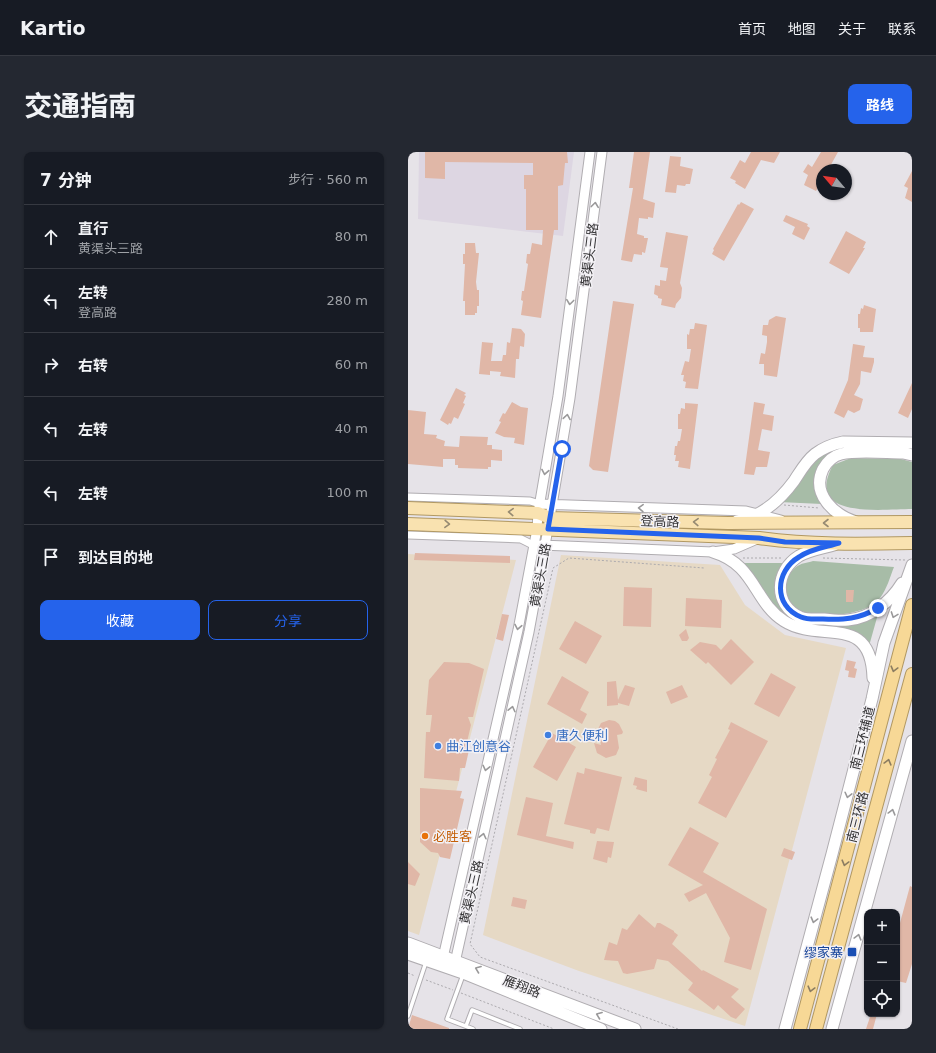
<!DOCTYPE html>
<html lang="zh">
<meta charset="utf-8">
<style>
body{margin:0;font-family:"DejaVu Sans","Noto Sans SC",sans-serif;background:#242831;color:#f1f3f6}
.controls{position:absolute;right:12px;bottom:12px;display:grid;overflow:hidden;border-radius:8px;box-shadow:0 1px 3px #0004}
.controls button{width:36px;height:36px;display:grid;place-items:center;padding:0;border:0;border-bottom:1px solid #363941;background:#171b24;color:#f1f3f6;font:20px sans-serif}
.compass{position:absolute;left:408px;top:12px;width:36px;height:36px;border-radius:50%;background:#171b24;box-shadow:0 1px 3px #0004;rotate:299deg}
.stop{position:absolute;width:12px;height:12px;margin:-9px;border:3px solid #2563eb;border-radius:50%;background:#fff}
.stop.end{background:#2563eb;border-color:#fff;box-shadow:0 1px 4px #0008}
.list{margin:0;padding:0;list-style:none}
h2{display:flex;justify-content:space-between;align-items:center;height:52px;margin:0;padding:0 16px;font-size:17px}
h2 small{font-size:13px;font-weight:400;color:#9ea1a6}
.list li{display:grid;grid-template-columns:26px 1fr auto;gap:12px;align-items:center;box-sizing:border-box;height:64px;padding:0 16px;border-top:1px solid #363941}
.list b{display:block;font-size:15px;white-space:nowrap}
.list p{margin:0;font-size:13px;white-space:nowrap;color:#9ea1a6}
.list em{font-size:13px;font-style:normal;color:#9ea1a6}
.actions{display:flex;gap:8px;padding:12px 16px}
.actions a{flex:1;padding:9px 0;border:1px solid #2563eb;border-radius:8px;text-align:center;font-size:14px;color:#2563eb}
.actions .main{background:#2563eb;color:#fff}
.icon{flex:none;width:22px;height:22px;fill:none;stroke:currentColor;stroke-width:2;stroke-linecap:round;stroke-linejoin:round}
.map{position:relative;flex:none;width:504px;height:877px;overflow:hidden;border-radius:8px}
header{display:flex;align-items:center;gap:24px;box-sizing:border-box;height:56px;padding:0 20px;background:#171b24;border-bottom:1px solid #363941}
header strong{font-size:19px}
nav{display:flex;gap:22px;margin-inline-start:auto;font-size:14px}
.intro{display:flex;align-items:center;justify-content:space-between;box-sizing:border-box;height:96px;padding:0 24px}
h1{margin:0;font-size:28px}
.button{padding:10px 18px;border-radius:8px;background:#2563eb;color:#fff;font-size:14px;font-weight:700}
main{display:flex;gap:24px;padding:0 24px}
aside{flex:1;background:#171b24;border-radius:8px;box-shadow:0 1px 3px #0004}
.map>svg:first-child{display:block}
.commercial{fill:#e6d9c5}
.built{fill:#ddd6e2}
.green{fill:#a7bca7}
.building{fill:#e0b7a7}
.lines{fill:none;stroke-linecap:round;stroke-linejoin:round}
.service-casing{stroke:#b0adb1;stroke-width:5.5}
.minor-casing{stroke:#b0adb1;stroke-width:9}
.tertiary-casing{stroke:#b0adb1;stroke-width:11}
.secondary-casing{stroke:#b0adb1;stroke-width:13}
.primary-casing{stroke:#b19862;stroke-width:14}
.trunk-casing{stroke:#b19862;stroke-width:14}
.path{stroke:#acaaae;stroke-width:1;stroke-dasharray:2 2;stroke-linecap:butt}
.service{stroke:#fff;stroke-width:3.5}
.minor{stroke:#fff;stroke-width:7}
.tertiary{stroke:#fff;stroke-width:9}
.secondary{stroke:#fff;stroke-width:11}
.primary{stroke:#f9e2b0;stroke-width:12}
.trunk{stroke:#f7d896;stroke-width:12}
.oneway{stroke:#9a999a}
.oneway2{stroke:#968a72}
.oneway3{stroke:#8c7d61}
.route{stroke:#2563eb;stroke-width:5}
.shop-dot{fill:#3f7fe0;stroke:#f3f1f5;stroke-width:1.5}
.food-dot{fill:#e8710a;stroke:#f3f1f5;stroke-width:1.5}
.transit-dot{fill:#1a4fb4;stroke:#f3f1f5;stroke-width:1.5}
.labels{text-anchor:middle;stroke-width:3;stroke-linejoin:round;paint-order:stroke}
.street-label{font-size:13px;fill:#343335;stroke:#f3f1f5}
.shop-label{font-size:13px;fill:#366cbe;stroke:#f3f1f5;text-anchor:start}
.food-label{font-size:13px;fill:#c56008;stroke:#f3f1f5;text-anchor:start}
.transit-label{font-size:13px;fill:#164399;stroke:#f3f1f5;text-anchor:end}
</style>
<header>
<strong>Kartio</strong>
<nav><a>首页</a><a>地图</a><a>关于</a><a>联系</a></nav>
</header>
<div class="intro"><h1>交通指南</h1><a class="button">路线</a></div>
<main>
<aside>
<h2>7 分钟<small>步行 · 560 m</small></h2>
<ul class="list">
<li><svg class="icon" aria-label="ahead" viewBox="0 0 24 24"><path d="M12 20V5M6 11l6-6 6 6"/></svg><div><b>直行</b><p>黄渠头三路</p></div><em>80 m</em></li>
<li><svg class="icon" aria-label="left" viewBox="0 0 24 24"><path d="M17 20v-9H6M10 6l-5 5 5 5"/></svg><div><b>左转</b><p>登高路</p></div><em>280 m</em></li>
<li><svg class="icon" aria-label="right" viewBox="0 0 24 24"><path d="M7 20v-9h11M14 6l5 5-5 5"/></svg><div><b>右转</b></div><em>60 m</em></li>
<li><svg class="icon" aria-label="left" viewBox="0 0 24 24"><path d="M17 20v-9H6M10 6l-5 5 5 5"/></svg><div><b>左转</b></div><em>40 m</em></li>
<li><svg class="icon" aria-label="left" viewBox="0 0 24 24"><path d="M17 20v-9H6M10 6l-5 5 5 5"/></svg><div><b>左转</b></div><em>100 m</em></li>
<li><svg class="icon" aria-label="arrive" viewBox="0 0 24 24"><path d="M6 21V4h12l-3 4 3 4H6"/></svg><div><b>到达目的地</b></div></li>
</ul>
<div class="actions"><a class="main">收藏</a><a>分享</a></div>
</aside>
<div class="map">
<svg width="504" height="877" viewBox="0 0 504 877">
<rect width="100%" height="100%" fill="#e6e3e8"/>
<path class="commercial" d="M0,402l108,6 -97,375 -11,-4z
M153,403l159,10 25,40 40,30 61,13 -101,378 -166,-55 -96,-36z"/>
<path class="built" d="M11,0h155l-11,84 -145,-17z"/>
<path class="green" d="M436,294l68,1v3l-84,6 -6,48 -43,-2 41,-47z
M443,306l50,1 11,3v47c-30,0 -109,11 -79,-44z
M405,409l81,6c-4,10 -7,22 -14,31 -13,18 -64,22 -83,11 -15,-9 -14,-32 -1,-42 5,-4 11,-4 17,-6z
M334,411h43c-7,20 -15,31 1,49l68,12 16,-4 8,-6 -9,32 -61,-20 -28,-12z"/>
<path class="building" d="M17,0h142l1,11h-3l-2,22 -5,1v44h-4l-13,88 -20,-3 2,-14 -2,-1 1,-9h2l4,-27 -2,-1 1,-9h3l2,-11 10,2 1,-15h-17v-41h-2v-14h9v-12l-88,-1v17l-20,-1z
M226,0h16l-7,47 12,4 -2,15 -5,-1v2l-9,-1 -2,16 7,2v2h4l-3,15 -3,-1v3l-8,-1 -2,8 -11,-2 12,-72h-4z
M343,0h29l-6,11 -13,-3 -16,29 -10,-6 1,-2 -6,-3 10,-18 5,3z
M413,0h17l-10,18h-6v10l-6,11 -12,-6 4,-10 -5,-3 5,-8 4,3z
M262,4l11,1 -1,9 13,3 -3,15h-4l-1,2 -8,-1 -1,8 -11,-1z
M504,19v31l-7,-4 3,-10 -4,-2z
M333,50l13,7 -30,52 -12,-7 2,-4 -1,-1 25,-45 1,1z
M378,63l22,9 -1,2 3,2 -6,12 -12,-6 3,-7 -12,-6z
M438,79l20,11 -3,6h2l-16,26 -20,-11z
M258,80l22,4 -8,47 2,5 -1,10 -5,6 -1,4 -14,-3 1,-6 -4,-1v-2l-4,-2 1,-9 5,1v-6l6,1 2,-13 -8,-1z
M57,91h10l1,10h3l-3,29 1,8h2v16h-2v7h-2v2h-10v-14h-2l2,-37h-2v-10h2z
M205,149l21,3 -26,168 -15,-2 -4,-4z
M456,153l12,4 -3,23h-13v-4h-2v-14h2l1,-6 2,1z
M368,164l10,2 -9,59 -13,-2v-11h-5l2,-11 4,1 2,-12v-6l-5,-1 1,-10h5l1,-5z
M287,171l12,2 -9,64 -13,-1 1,-6 -3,-1 1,-6h-3l4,-14 4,1 2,-13h-4v-15l2,1 1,-6h4z
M104,176l9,1 4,5 -1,13 -4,-1 -1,13h-3l-1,19 -15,-2 1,-4 -11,-1v4l-11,-1 3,-32 11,1 -2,18h11l1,-6h3l1,-13 3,1z
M445,192l12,2 -2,11 11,1v4l-3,11 -10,-2 -1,13 -6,11 9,4 -3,11 -6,3 -6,-3 -4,8 -10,-5 14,-33z
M504,231v26l-4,9 -10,-5z
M48,236l10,5 -2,2 2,1 -3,7 2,1 -7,15 -4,-2 -3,7 -2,-1 -1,2 -8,-5z
M104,250l9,5 7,1 -4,37 -10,-2 1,-5 -11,-1 -9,-4 6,-11 -2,-1 4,-8 2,1z
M346,250l11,2 -2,10 11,2 -2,15 -10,-2 -4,21 12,2 -3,15h-11l-2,8 -10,-1z
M277,251l13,1 -8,65 -12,-2 1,-6h-4l1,-6h-2l1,-9h2l1,-5h2l2,-12h-4v-15h2l1,-6 4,1z
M0,258l18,2 -2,22 13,1 -1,3 9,3 -1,5 15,1 1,-11 28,1 -1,8h5v4l10,1v11l-11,-1v7h-3v2l-30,-1v-3h-3v-6h-12v8l-35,-3z
M7,401l95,3v7l-96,-3z
M216,435l28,1 -1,39 -28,-1z
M438,438h8l-1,12h-7z
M278,446l36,2 -1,28 -36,-2z
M94,462l7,1 -6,26 -7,-2z
M167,469l27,15 -16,28 -27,-15z
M278,477l3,9 -2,3h-5l-3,-6z
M323,487l23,23 -23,23 -23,-23 -2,2 -16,-14 10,-8 16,3 5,5z
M439,508l9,2 -2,6 3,1 -2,9 -7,-1 1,-6 -4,-1z
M36,510l25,1 15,6 -11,48h-5l3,8 -4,17 2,1v7l-4,18h-5l-1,13 -35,-3 2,-46h4l2,-17h-6l3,-35z
M363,521l25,14 -17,30 -25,-13z
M154,524l27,16 -9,18 7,4 -5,10 -35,-20z
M208,529l2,19 7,-15 10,3 -6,18 -11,-3v2l-11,1v-24z
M274,533l6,12 -17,7 -5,-12z
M201,568l6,1 4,3 4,8 -1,2 -5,1 2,13 -3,7 -10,3 -9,-5 -3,-10 7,2 -3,-16 3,-6z
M323,570l37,19 -42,77 -28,-15 14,-26 -3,-2 8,-16 -2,-1 15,-28 -2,-1z
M144,581l24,14 -19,34 -24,-14z
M177,616l37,9 -13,54 -12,-3 -2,6 -5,-1v-3l-26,-6 13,-52 7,2z
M227,625l12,3v12l-11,-3 1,-3 -4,-1z
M12,636l42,3 -2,7 4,1 -14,60 -10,-2 -2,-4 -7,-1 -11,-10z
M118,645l27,6 -7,33 28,6 -1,7 -56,-14z
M282,675l29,16 -16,29 64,37 -16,61 -27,-8 6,-24 -24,-45 -17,9 -5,-8 19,-9 -35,-20z
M189,689l17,1 -3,16 -3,-1 -1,6 -14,-4z
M376,696l11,4 -3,8 -11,-4z
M0,710l12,12 -5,12 -7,-2z
M502,734l2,1v77l-6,19 -9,-2v-47z
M105,745l14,3 -2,9 -14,-3z
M231,762l16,14 2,-5h3l14,8v1l4,3 -6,9 30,27 1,-1 36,19 -8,8 14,12 -9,10 -5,-2 -13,-12 -4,5 -26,-20 5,-7 -25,-22 -11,-2 -3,10 -27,5 -4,-1 -5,-12 -14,-1 5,-18 8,3 5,-17 5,2z
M463,862h6l-4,15h-7z
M4,863l37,13v1h-41z"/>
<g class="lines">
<g class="service-casing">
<path id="service" d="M55,823l-16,44 26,10
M0,864l18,-54
M58,874l6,-16 48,19"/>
</g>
<g class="minor-casing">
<path id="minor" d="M0,345l122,4 10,3
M0,383l113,4 12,6"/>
</g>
<g class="tertiary-casing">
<path id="tertiary" d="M132,352l206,7 35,9
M133,393l172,7 21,-3 23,-10
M34,810l76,-332 19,-101 1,-16 20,-117 32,-244
M46,815l75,-335 19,-103 22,-131 32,-246"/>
</g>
<g class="secondary-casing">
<path id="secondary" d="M329,369c24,-4 43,-21 57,-40 6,-9 12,-20 21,-27 8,-6 18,-10 28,-12l69,1
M448,370c-22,-7 -45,-28 -33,-53 4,-7 10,-13 18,-15 15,-4 46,-1 62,-1l9,2
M426,393c-11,3 -24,5 -35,11 -24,15 -26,48 1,61 7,3 16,2 24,2 8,1 17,2 24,1 23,-2 43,-19 54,-37
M305,400c43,13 40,49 71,69 36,23 87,-9 89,57
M0,791l227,86
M0,802l55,19 138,56
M377,877l47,-175 40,-155 12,-56 28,-78
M424,877l80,-288"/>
</g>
<g class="primary-casing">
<path id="primary" d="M0,356l130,5 12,5 178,5 184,-1
M0,372l351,14c50,7 102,6 153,5"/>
</g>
<g class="trunk-casing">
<path id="trunk" d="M392,877l112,-424
M408,877l96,-355"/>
</g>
<path class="path" d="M376,353l35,3
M335,406h40
M415,406l82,2
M0,821l7,3
M18,828l27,10
M53,841l93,36
M270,877l-198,-72 -10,-13 83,-376 16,-10 135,10"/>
<use href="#service" class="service"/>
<use href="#minor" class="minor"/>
<use href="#tertiary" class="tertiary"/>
<use href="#secondary" class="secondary"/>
<use href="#primary" class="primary"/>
<use href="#trunk" class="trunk"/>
</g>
<defs><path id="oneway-chevron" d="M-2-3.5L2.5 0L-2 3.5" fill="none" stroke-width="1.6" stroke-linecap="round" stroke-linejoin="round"/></defs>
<g class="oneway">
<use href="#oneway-chevron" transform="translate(187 53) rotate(-83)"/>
<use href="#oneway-chevron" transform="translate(162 150) rotate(97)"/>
<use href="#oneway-chevron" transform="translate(159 265) rotate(-81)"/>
<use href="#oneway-chevron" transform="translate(137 320) rotate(100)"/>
<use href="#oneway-chevron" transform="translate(233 356) rotate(-178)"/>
<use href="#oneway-chevron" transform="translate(486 463) rotate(110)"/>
<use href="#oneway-chevron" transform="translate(110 475) rotate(101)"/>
<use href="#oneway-chevron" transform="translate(104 557) rotate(-77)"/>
<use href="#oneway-chevron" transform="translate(78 616) rotate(103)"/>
<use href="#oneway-chevron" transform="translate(440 643) rotate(104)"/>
<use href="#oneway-chevron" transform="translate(484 660) rotate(-75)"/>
<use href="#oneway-chevron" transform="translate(75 684) rotate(-77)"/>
<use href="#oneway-chevron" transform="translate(406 768) rotate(105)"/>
<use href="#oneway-chevron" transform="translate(450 785) rotate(-75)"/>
<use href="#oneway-chevron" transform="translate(70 817) rotate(-159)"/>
<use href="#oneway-chevron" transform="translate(191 863) rotate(-159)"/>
</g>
<g class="oneway2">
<use href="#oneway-chevron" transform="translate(103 360) rotate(-177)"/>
<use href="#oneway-chevron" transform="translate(288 370) rotate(-178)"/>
<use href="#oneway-chevron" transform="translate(418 371) rotate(-180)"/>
<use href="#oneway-chevron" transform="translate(39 372) rotate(2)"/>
</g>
<g class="oneway3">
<use href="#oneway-chevron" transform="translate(486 517) rotate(105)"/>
<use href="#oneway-chevron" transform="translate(480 610) rotate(-75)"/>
<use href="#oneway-chevron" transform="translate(437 711) rotate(105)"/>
<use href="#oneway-chevron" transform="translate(403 837) rotate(105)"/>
</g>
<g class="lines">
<path class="route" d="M154,297l-14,80 211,9 26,4 54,1c-13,4 -29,6 -40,14 -24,14 -26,49 2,60 7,3 15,2 22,2 21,1 36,0 55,-11"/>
</g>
<g class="shop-dot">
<circle cx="140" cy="583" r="4"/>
<circle cx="30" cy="594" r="4"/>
</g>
<circle class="food-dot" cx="17" cy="684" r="4"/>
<rect class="transit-dot" x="439" y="795" width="10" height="10" rx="2"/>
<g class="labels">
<g class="street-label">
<text transform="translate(181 103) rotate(-83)" y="5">黄渠头三路</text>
<text transform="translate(252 369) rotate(2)" y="5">登高路</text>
<text transform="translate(132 423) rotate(-80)" y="5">黄渠头三路</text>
<text transform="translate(454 586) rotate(-76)" y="5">南三环辅道</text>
<text transform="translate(449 665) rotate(-76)" y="5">南三环路</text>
<text transform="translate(63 740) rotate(-77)" y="5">黄渠头三路</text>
<text transform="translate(114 834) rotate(21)" y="5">雁翔路</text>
</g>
<g class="shop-label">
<text x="148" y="588">唐久便利</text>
<text x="38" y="599">曲江创意谷</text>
</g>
<g class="food-label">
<text x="25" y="689">必胜客</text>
</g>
<g class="transit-label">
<text x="435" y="805">缪家寨</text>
</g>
</g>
</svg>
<div class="controls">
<button>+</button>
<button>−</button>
<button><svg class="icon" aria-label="locate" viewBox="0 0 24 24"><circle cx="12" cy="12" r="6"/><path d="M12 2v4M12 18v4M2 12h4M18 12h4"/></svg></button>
</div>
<svg class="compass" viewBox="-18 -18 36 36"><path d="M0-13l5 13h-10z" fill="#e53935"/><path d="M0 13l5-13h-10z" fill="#9ea1a6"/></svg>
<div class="stop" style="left:154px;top:297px"></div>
<div class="stop end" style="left:470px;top:456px"></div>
</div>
</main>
